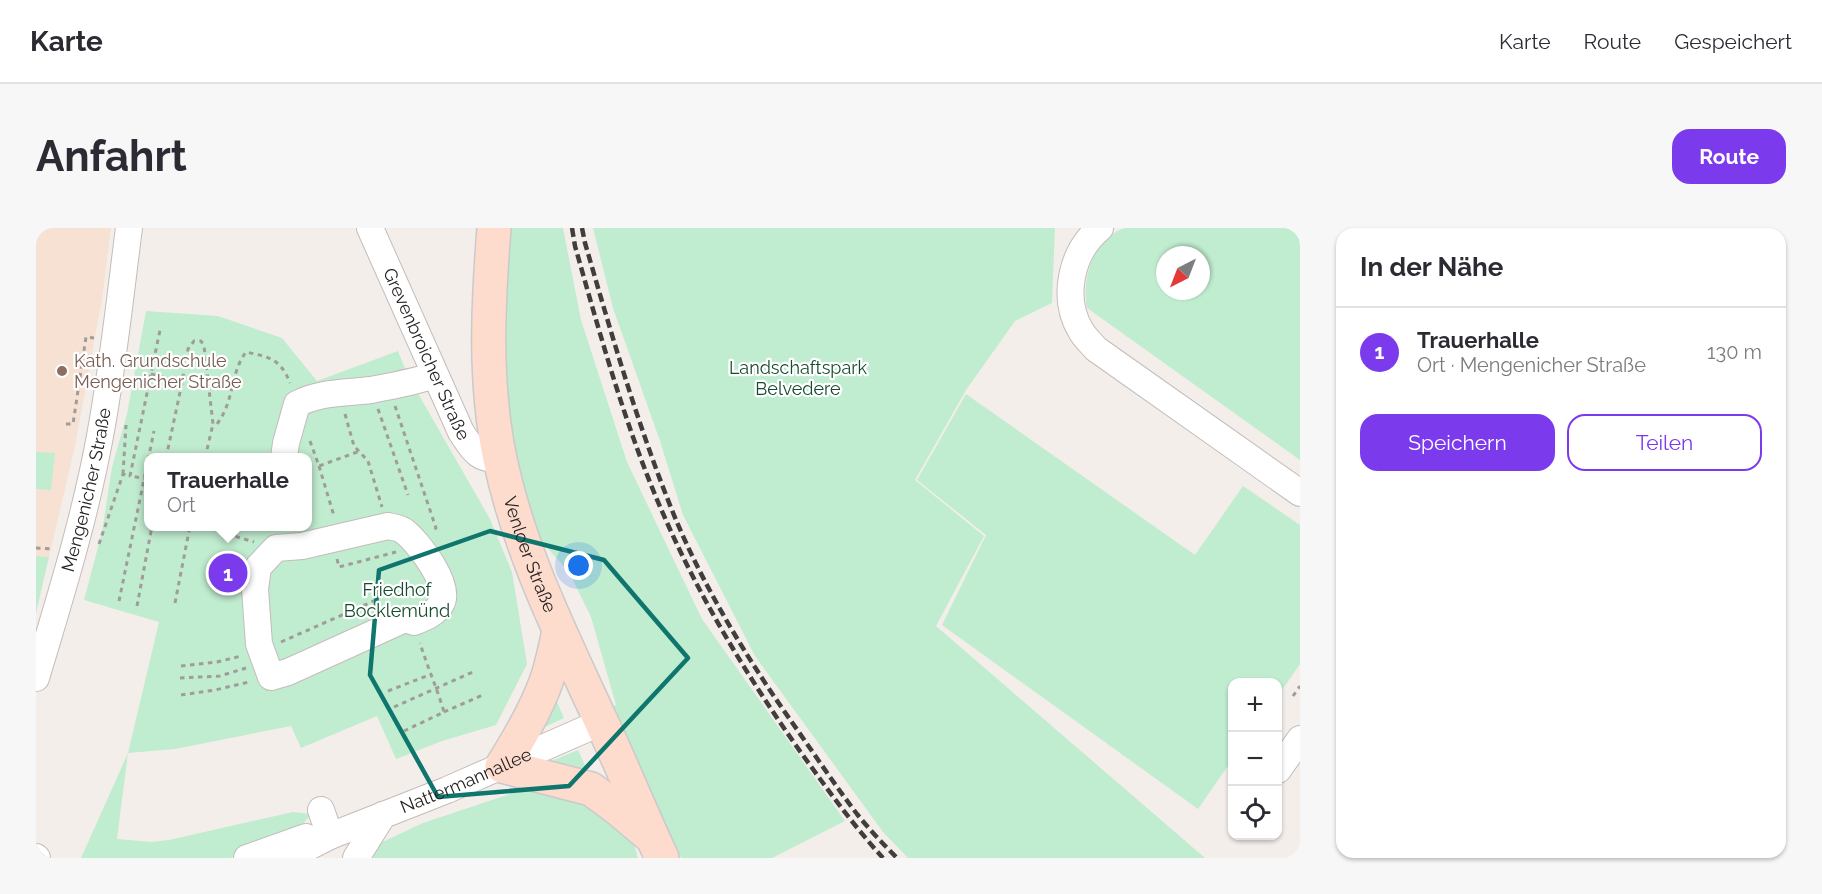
<!DOCTYPE html>
<html lang="de">
<meta charset="utf-8">
<style>
body{margin:0;font-family:Raleway,sans-serif;background:#f7f7f7;color:#2b2b33}
.controls{position:absolute;right:18px;bottom:18px;display:grid;overflow:hidden;border-radius:12px;box-shadow:0 2px 4px #0004}
.controls button{width:54px;height:54px;display:grid;place-items:center;padding:0;border:0;border-bottom:2px solid #e1e1e2;background:#fff;color:#2b2b33;font:30px sans-serif}
.compass{position:absolute;left:1120px;top:18px;width:54px;height:54px;border-radius:50%;background:#fff;box-shadow:0 2px 4px #0004;rotate:222deg}
.you{position:absolute;left:543px;top:338px;width:21px;height:21px;margin:-15px;border:4px solid #fff;border-radius:50%;background:#1a73e8;box-shadow:0 0 0 9px #1a73e833}
.badge{display:grid;place-items:center;width:39px;height:39px;border-radius:50%;background:#7c3aed;color:#fff;font-size:20px;font-weight:700}
.pin{position:absolute;translate:-50% -50%;border:3px solid #fff;box-shadow:0 2px 6px #0006}
.popup{position:absolute;left:108px;top:225px;width:168px;height:78px;box-sizing:border-box;display:grid;place-content:center;border-radius:12px;background:#fff;filter:drop-shadow(0 2px 4px #0005);font-size:20px;white-space:nowrap;color:#7c7c81}
.popup b{font-size:22px;color:#2b2b33}
.popup::after{content:'';position:absolute;left:50%;top:100%;margin-left:-12px;border:12px solid transparent;border-top-color:#fff}
.list{margin:0;padding:0;list-style:none}
h2{display:flex;justify-content:space-between;align-items:center;height:78px;margin:0;padding:0 24px;font-size:26px}
h2 small{font-size:20px;font-weight:400;color:#7c7c81}
.list li{display:grid;grid-template-columns:39px 1fr auto;gap:18px;align-items:center;box-sizing:border-box;height:90px;padding:0 24px;border-top:2px solid #e1e1e2}
.list b{display:block;font-size:22px;white-space:nowrap}
.list p{margin:0;font-size:20px;white-space:nowrap;color:#7c7c81}
.list em{font-size:20px;font-style:normal;color:#7c7c81}
.actions{display:flex;gap:12px;padding:18px 24px}
.actions a{flex:1;padding:14px 0;border:2px solid #7c3aed;border-radius:18px;text-align:center;font-size:21px;color:#7c3aed}
.actions .main{background:#7c3aed;color:#fff}
.icon{flex:none;width:33px;height:33px;fill:none;stroke:currentColor;stroke-width:2;stroke-linecap:round;stroke-linejoin:round}
.map{position:relative;flex:none;width:1264px;height:630px;overflow:hidden;border-radius:18px}
header{display:flex;align-items:center;gap:36px;box-sizing:border-box;height:84px;padding:0 30px;background:#fff;border-bottom:2px solid #e1e1e2}
header strong{font-size:28px}
nav{display:flex;gap:33px;margin-inline-start:auto;font-size:21px}
.intro{display:flex;align-items:center;justify-content:space-between;box-sizing:border-box;height:144px;padding:0 36px}
h1{margin:0;font-size:42px}
.button{padding:15px 27px;border-radius:18px;background:#7c3aed;color:#fff;font-size:21px;font-weight:700}
main{display:flex;gap:36px;padding:0 36px}
aside{flex:1;background:#fff;border-radius:18px;box-shadow:0 2px 4px #0004}
.map>svg:first-child{display:block}
.education{fill:#f6e1d3}
.green{fill:#c0eccf;fill-rule:evenodd}
.lines{fill:none;stroke-linecap:round;stroke-linejoin:round}
.minor-casing{stroke:#c3bcba;stroke-width:28}
.major-casing{stroke:#cbcaca;stroke-width:36}
.path{stroke:#a09c99;stroke-width:3;stroke-dasharray:4.5 4.5;stroke-linecap:butt}
.minor{stroke:#fff;stroke-width:26}
.major{stroke:#fddbcd;stroke-width:33}
.rail{stroke:#403d3c;stroke-width:4.5;stroke-dasharray:9 4.5;stroke-linecap:butt}
.marked{fill:none;stroke:#0f766e;stroke-width:4.5;stroke-linejoin:round}
.education-dot{fill:#8d6e63;stroke:#fff;stroke-width:2}
.labels{text-anchor:middle;stroke-width:4.5;stroke-linejoin:round;paint-order:stroke}
.street-label{font-size:18px;fill:#262423;stroke:#fff}
.education-label{font-size:18px;fill:#785e54;stroke:#fff;text-anchor:start}
.park-label{font-size:18px;fill:#164b2f;stroke:#fff}
</style>
<header>
<strong>Karte</strong>
<nav><a>Karte</a><a>Route</a><a>Gespeichert</a></nav>
</header>
<div class="intro"><h1>Anfahrt</h1><a class="button">Route</a></div>
<main>
<div class="map">
<svg width="1264" height="630" viewBox="0 0 1264 630">
<rect width="100%" height="100%" fill="#f4eeeb"/>
<path class="education" d="M0,0h75l-9,71 -27,147 -26,111 -13,-1z"/>
<path class="green" d="M473,0h54l18,92 46,142 75,157 143,202 -73,37h-91l-70,-150 5,-3 -25,-88 -22,-45 -35,-39 -20,-85 -12,-100z
M557,0h462l-3,75 -37,18 -49,69 -51,90 69,56 -48,90 269,232h-297l-25,-26 -128,-176 -72,-141 -23,-74 -47,-133z
M1089,0h175v232l-213,-152c-6,-30 7,-71 38,-80zM1129,27h36v36h-36z
M110,83l72,5 64,22 35,43 81,-30 10,25 82,143 22,53 15,92 -31,61 -54,16 -46,18 -19,-43 -76,32 -10,-22 -116,23 -47,4 -11,86 34,3 18,-2 124,-28 18,2 -18,23 -63,21h-149l47,-105 31,-131 -75,-22 18,-68 10,-65 15,-53zM112,230h160v68h-160z
M930,166l229,161 48,-69 57,39v139l-22,32v-14h-46v78l-34,49 -256,-184 44,-90 -69,-55z
M0,224l19,1 -4,37 -15,-1z
M0,328l13,1 -13,56z
M515,460l13,30 -32,15z
M542,522l11,24 -47,-9z
M502,562l45,8 50,42 5,18h-272l8,-12 49,-23 90,-30z"/>
<g class="lines">
<g class="minor-casing">
<g id="minor">
<path id="s1" d="M334,0l91,204c12,18 16,28 39,27"/>
<path d="M1064,0c-29,24 -39,70 -19,103 4,7 10,12 15,18l204,144"/>
<path d="M248,230l2,-15 11,-39c22,-12 49,-11 74,-14 21,-4 43,-8 64,-15"/>
<path d="M352,298c5,1 13,2 17,6 14,11 47,54 36,72 -6,10 -17,14 -27,18l-9,-3 -117,53 -17,5 -12,-33 -4,-55 3,-22 18,-19 26,-2z"/>
<path id="s2" d="M0,450c24,-80 49,-160 64,-242 13,-69 20,-139 29,-208"/>
<path d="M1242,542l22,-31"/>
<path d="M285,582l9,26"/>
<path d="M0,629l1,1"/>
<path d="M211,630l59,-21"/>
<path id="s3" d="M251,630l43,-22 117,-46 155,-68"/>
<path d="M320,630l27,-43"/>
</g>
</g>
<g class="major-casing">
<g id="major">
<path id="s4" d="M458,0c-6,77 -10,155 6,231 19,92 62,177 101,262 21,45 40,92 61,137"/>
<path d="M523,403c-4,17 -7,35 -13,51 -11,30 -27,57 -44,84l89,23 26,19 31,26"/>
</g>
</g>
<path class="path" d="M115,146l31,8 6,-33 6,-8h7l3,5 9,78h4c18,-24 13,-51 29,-72 23,5 35,7 44,31
M359,178l41,122 -2,2
M342,181l30,86
M309,186l9,32 14,15 14,46
M30,196h7l13,-87 8,1
M274,213l9,25 41,-15
M130,230l16,-75
M169,230l8,-34
M283,238l15,50
M87,246l3,-49
M112,251l-18,-3 30,-146
M165,298l53,16
M63,316l24,-70 7,2
M0,320l16,1
M301,331l2,8 57,-15
M83,373l35,-170
M139,375l15,-77
M101,378l15,-80
M245,414l95,-42
M145,438l36,-4 24,-6
M144,450l40,-2 26,-8
M352,463l41,-16
M145,467l34,-5 34,-8
M1257,468l7,-10
M358,479l81,-36
M408,484l41,-18
M368,503l40,-19c-7,-24 -17,-46 -24,-69"/>
<use href="#minor" class="minor"/>
<use href="#major" class="major"/>
<path class="rail" d="M536,0l3,18c27,95 53,191 94,281 36,80 82,155 133,227 26,36 51,71 81,104
M546,0l3,15c27,93 54,187 91,277 30,71 71,138 115,201 22,31 43,63 66,93 12,15 26,30 40,44"/>
</g>
<path class="marked" d="M454,303l114,29 84,98 -119,128 -131,11 -68,-122 9,-105z"/>
<circle class="education-dot" cx="26" cy="143" r="6"/>
<g class="labels">
<g class="street-label">
<text dy="6" stroke="none"><textPath href="#s1" startOffset="138">Grevenbroicher Straße</textPath></text>
<text dy="6" stroke="none"><textPath href="#s2" startOffset="195">Mengenicher Straße</textPath></text>
<text dy="6" stroke="none"><textPath href="#s4" startOffset="332">Venloer Straße</textPath></text>
<text dy="6" stroke="none"><textPath href="#s3" startOffset="195">Nattermannallee</textPath></text>
</g>
<g class="education-label">
<text x="38" y="139">Kath. Grundschule<tspan x="38" dy="21">Mengenicher Straße</tspan></text>
</g>
<g class="park-label">
<text x="762" y="146">Landschaftspark<tspan x="762" dy="21">Belvedere</tspan></text>
<text x="361" y="368">Friedhof<tspan x="361" dy="21">Bocklemünd</tspan></text>
</g>
</g>
</svg>
<div class="controls">
<button>+</button>
<button>−</button>
<button><svg class="icon" aria-label="locate" viewBox="0 0 24 24"><circle cx="12" cy="12" r="6"/><path d="M12 2v4M12 18v4M2 12h4M18 12h4"/></svg></button>
</div>
<svg class="compass" viewBox="-18 -18 36 36"><path d="M0-13l5 13h-10z" fill="#e53935"/><path d="M0 13l5-13h-10z" fill="#7c7c81"/></svg>
<div class="you"></div>
<div class="pin badge" style="left:192px;top:345px">1</div>
<div class="popup"><b>Trauerhalle</b>Ort</div>
</div>
<aside>
<h2>In der Nähe<small></small></h2>
<ul class="list">
<li><span class="badge">1</span><div><b>Trauerhalle</b><p>Ort · Mengenicher Straße</p></div><em>130 m</em></li>
</ul>
<div class="actions"><a class="main">Speichern</a><a>Teilen</a></div>
</aside>
</main>
